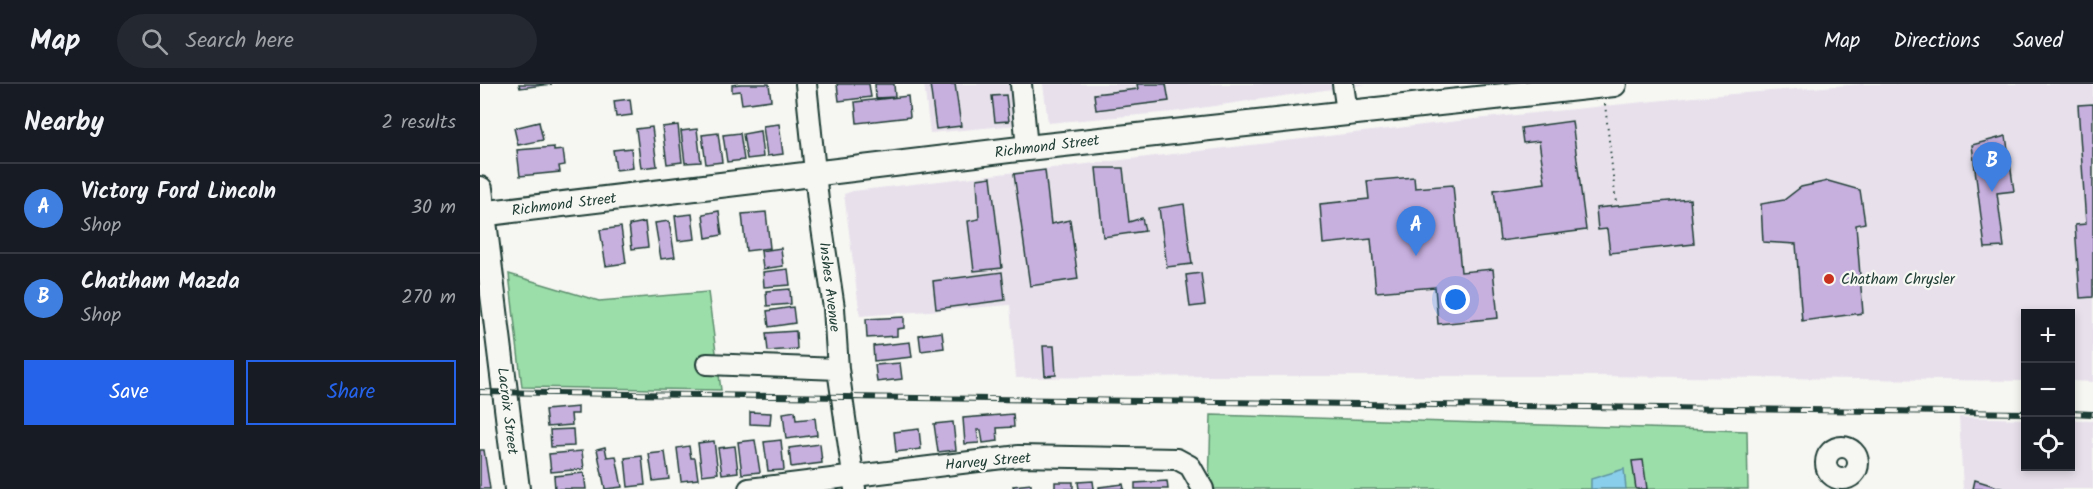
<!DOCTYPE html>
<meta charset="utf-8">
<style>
body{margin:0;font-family:Kalam,sans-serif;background:#242831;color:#f1f3f6}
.controls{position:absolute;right:18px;bottom:18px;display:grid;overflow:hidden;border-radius:0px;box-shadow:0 3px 9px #0003}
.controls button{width:54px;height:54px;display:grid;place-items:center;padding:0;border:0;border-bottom:2px solid #363941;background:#171b24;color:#f1f3f6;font:30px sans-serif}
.you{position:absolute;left:976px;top:216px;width:21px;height:21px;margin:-15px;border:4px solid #fff;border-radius:50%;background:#1a73e8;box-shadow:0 0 0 9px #1a73e833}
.badge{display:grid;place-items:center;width:39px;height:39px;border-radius:50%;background:#2563eb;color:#fff;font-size:20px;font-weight:700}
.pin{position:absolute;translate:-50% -50px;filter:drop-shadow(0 2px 3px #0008)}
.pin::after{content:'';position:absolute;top:32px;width:21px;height:18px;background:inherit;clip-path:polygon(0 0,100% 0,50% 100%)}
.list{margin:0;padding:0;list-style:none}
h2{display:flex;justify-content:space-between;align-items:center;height:78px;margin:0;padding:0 24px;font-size:26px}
h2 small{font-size:20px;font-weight:400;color:#9ea1a6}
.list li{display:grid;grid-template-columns:39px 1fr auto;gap:18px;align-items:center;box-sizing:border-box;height:90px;padding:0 24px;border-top:2px solid #363941}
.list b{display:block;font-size:22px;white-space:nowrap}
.list p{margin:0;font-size:20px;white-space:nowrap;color:#9ea1a6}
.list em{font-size:20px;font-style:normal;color:#9ea1a6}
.actions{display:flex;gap:12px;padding:18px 24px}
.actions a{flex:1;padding:14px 0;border:2px solid #2563eb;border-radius:0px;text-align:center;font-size:21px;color:#2563eb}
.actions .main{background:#2563eb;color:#fff}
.icon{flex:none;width:33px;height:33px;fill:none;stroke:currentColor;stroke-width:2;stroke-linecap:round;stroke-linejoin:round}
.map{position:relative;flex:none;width:1613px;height:405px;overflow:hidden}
header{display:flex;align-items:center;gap:36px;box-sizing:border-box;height:84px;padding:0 30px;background:#171b24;border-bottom:2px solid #363941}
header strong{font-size:28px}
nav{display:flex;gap:33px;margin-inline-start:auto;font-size:21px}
.search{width:420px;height:54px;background:#242831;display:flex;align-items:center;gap:15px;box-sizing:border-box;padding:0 21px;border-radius:33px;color:#9ea1a6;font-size:22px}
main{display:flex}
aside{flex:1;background:#171b24}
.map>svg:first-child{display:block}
.built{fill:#e8e1ec}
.green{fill:#9bdea9;stroke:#5d8e6e;stroke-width:1.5}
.water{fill:#89ceea;stroke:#5f94a1;stroke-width:1.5}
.building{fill:#c7afde;stroke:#1f3d34;stroke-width:1.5}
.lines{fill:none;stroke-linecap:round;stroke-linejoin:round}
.minor-casing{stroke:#1f3d34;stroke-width:24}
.major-casing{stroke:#1f3d34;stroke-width:28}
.path{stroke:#1f3d34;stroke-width:2;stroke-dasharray:1.5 4.5;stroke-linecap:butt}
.minor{stroke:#f6f6f2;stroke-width:20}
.major{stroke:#f6f6f2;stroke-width:24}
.rail-casing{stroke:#1f3d34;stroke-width:6}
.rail{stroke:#f6f6f2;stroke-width:4;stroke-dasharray:11;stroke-linecap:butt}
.poi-dot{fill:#c8321e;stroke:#f6f6f2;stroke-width:2}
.labels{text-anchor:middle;stroke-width:4.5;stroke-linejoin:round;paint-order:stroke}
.street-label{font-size:15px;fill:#1f3d34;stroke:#f6f6f2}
.poi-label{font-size:15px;fill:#1f3d34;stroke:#f6f6f2;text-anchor:start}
</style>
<header>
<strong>Map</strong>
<div class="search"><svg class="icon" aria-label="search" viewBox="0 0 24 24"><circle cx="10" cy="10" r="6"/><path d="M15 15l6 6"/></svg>Search here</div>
<nav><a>Map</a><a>Directions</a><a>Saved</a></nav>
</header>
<main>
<aside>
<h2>Nearby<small>2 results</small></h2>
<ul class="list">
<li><span class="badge" style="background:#3f7fe0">A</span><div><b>Victory Ford Lincoln</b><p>Shop</p></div><em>30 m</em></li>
<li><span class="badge" style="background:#3f7fe0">B</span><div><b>Chatham Mazda</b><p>Shop</p></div><em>270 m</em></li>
</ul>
<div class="actions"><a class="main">Save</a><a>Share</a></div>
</aside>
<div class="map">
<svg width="1613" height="405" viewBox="0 0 1613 405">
<rect width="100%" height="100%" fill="#f6f6f2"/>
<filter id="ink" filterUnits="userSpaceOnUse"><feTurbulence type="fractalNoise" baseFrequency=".0167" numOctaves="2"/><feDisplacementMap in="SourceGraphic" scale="12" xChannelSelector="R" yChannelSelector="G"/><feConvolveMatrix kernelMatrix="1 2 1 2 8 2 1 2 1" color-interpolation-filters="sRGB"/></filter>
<g filter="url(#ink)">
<path class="built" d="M444,0h87l6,41 -87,8z
M563,0h323l-193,28 -125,11z
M1382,0h231v298l-22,-1 -1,-67h-44l-1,67 -429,-5h-383l-197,2 -6,-73 -150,11 -16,-122 9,-3 622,-72 219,-22z
M1479,333l66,2 1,47h44l1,-46 22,1v68h-130z"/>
<path class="green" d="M29,190l90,27 109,-9 13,98 -199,-3z
M731,331l536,16 1,58h-539z"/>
<path class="water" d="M1144,385l2,20h-35v-10z"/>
<path class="building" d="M39,0h33l-32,4z
M261,0h28l2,16 -29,4 -2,-13 -8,1v-7z
M357,0h32l2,13 -32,4z
M395,0h19l1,13 -19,1z
M450,0h25l6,42 -25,3z
M657,0h29l3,17 -73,9 -2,-16 44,-5z
M526,11l3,26 -14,1 -3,-26z
M428,12l2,21 -53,6 -2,-21z
M150,15l2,16 -16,2 -2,-16z
M1613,20v193l-13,1 -5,-73 11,-1 -8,-119z
M1092,37l14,109 -86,11 -6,-51 51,-7 -6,-42 -16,2 -2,-15z
M59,38l4,18 -25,5 -4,-17z
M299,40l4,30 -16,2 -4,-30z
M198,41l4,37 -15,2 -5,-37z
M172,43l5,39 -16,2 -5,-39z
M217,45l4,33 -16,1 -4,-32z
M280,47l3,26 -16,2 -4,-25z
M238,49l4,29 -16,2 -4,-29z
M260,49l4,27 -17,2 -4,-27z
M1526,52l8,55 -17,2 7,54 -19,1 -13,-103z
M74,63v4l9,-1 2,15 -6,1 1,6 -40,4 -3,-26z
M151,64l2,20 -17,2 -3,-20z
M616,84h27l6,54 13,-4 3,13 -42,6z
M565,86l6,54 19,-4 8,59 -48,7 -16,-112z
M511,93l11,91 -28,3 -6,-50 11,-2 -2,-40z
M934,93l1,11 38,-3 8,87 32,-3 5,49 -60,6 -3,-37 -59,5 -5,-53 -48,5 -3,-40 49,-5 -2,-18z
M1348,97l32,9 5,33 -9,2 7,88 -61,8 -6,-77 -33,-2 -2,-38 23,-4 17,-13z
M1210,115l4,45 -84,9 -3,-24 -9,1 -2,-22z
M704,120l8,60 -25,3 -8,-59z
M239,127l3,24 -16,3 -3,-24z
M286,128l4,36 -24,3 -4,-37z
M212,130l3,25 -17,2 -3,-25z
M189,137l6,36 -14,2 -6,-36z
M165,138l3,25 -16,2 -3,-24z
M141,143l5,36 -20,3 -6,-36z
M301,164l2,18 -20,3 -2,-18z
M308,185l2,16 -26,2 -1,-15z
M522,188l3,28 -69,9 -3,-28z
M721,189l4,32 -15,2 -4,-32z
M310,205l1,15 -24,2 -1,-15z
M313,223l2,16 -26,4 -2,-16z
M424,233v11l-7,1v7l-30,2 -1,-19z
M316,247l1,18 -29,2 -2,-18z
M462,248l2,16 -23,3 -2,-16z
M430,258l2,15 -38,4 -1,-15z
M563,262h11l2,29 -11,1z
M420,279l2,16 -25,3 -2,-17z
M98,323v7h-7l1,11 -25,2 -2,-17z
M315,327l1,9 19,-2 2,17 -31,4 -3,-26z
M270,328l21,1 -1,12 -20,-1z
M533,330l1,13 -17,1 1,13 -15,2 -2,-13h-4l2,13 -14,1 -2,-26z
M473,338l3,28 -18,2 -4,-28z
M93,345l1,17 -23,1 -1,-17z
M439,345l2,20 -25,3 -2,-20z
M275,356l5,32 -18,2 -4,-32z
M301,356l3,30 -16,1 -4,-29z
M234,357l4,32 -16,2 -4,-32z
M340,360l2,19 -31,4 -2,-19z
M209,362l2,12h4l3,21 -17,2 -4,-33z
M255,362l3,26 -16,2 -4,-26z
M125,363l2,10 9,-1 6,31 -17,2 -8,-40z
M0,366h4l6,39h-10z
M102,367l2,18 -33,3 -2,-18z
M185,368l4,27 -16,2 -4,-27z
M162,372l3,29 -17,2 -3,-29z
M1163,376l4,29h-11l-4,-28z
M104,389l2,16h-31l-1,-13z
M1495,396l29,9h-31z
M613,397l1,8h-15l-1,-7z
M687,397l1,8h-33v-6z
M575,398h18v7h-18z
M551,400v5h-17l-1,-3z
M643,400l1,5h-25v-2z"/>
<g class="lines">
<g class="minor-casing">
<path id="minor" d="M326,0l12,117 16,107 4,61 17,120
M541,0l6,64
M863,0l4,28
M227,280l131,5
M1346 379a16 16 0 1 1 32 0a16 16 0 1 1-32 0Z
M269,405l270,-33 158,3 13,7 13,23"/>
</g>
<g class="major-casing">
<path id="major" d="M0,105l37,300
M0,130l547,-66 587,-64"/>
</g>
<path class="path" d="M1125,20l11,99"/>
<use href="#minor" class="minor"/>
<use href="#major" class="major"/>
<g class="rail-casing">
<path id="rail" d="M0,308l1546,21
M1590,329l23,1"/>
</g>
<use href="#rail" class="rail"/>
</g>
</g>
<circle class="poi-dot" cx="1349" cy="195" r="6"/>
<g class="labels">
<g class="street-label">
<text transform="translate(567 62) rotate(-7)" y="5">Richmond Street</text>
<text transform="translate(84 120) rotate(-7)" y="5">Richmond Street</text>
<text transform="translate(350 203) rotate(83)" y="5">Inshes Avenue</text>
<text transform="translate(28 327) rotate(83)" y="5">Lacroix Street</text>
<text transform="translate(508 377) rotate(-5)" y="5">Harvey Street</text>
</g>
<g class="poi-label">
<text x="1361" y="200">Chatham Chrysler</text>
</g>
</g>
</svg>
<div class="controls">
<button>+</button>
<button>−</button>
<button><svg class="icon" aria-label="locate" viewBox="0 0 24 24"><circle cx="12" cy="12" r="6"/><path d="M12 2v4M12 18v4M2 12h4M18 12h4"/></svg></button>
</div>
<div class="you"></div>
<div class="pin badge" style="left:936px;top:172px;background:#3f7fe0">A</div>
<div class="pin badge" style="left:1512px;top:108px;background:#3f7fe0">B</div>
</div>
</main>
